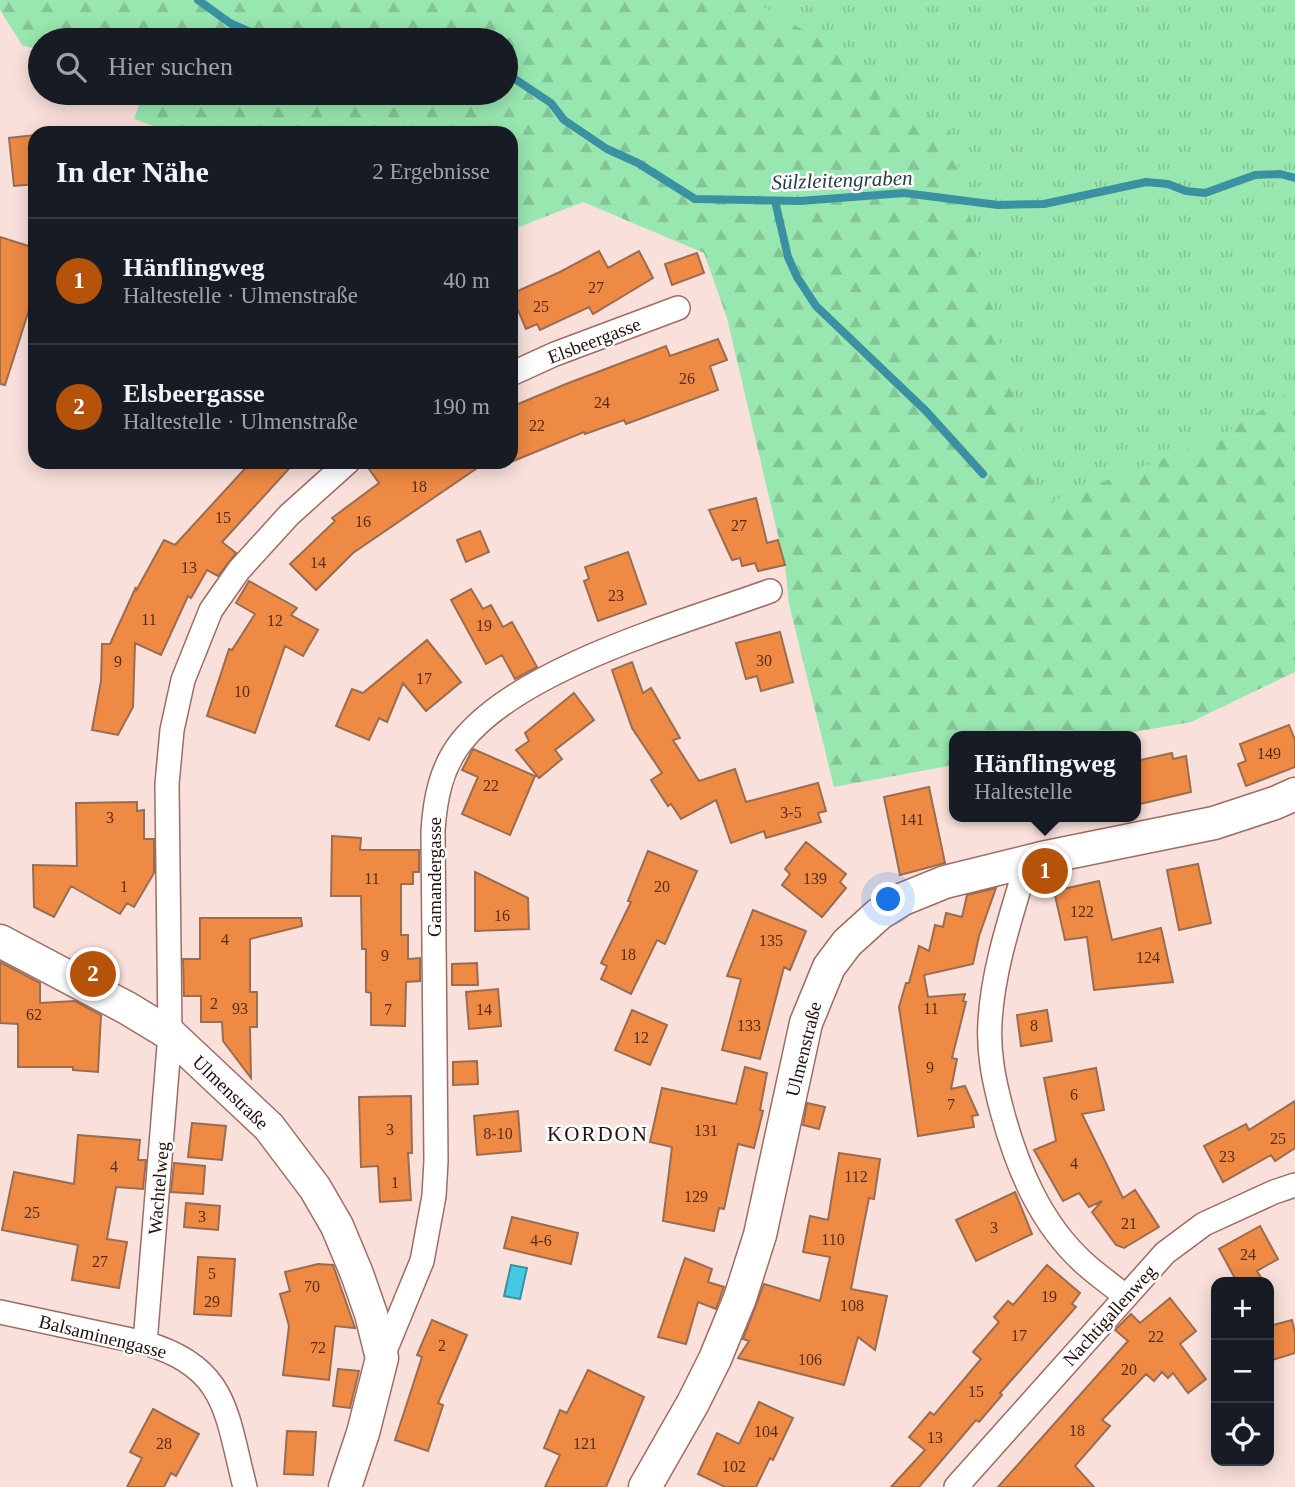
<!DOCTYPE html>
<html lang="de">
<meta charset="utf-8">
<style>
body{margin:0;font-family:Georgia,serif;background:#242831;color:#f1f3f6}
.controls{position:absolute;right:21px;bottom:21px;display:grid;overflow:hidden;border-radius:14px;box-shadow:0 4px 18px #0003}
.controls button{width:63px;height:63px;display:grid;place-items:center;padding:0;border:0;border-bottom:2px solid #363941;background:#171b24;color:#f1f3f6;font:35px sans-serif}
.you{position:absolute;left:889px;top:900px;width:24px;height:24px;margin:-18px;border:5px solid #fff;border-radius:50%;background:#1a73e8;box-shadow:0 0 0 10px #1a73e833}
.badge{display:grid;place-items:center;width:46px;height:46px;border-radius:50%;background:#b45309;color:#fff;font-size:23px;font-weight:700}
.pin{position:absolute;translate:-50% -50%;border:4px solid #fff;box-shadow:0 2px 7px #0006}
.popup{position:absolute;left:949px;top:731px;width:192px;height:91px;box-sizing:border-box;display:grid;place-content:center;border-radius:14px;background:#171b24;filter:drop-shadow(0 2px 5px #0005);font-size:23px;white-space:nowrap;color:#9ea1a6}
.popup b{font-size:26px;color:#f1f3f6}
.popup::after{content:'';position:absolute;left:50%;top:100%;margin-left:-14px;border:14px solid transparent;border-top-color:#171b24}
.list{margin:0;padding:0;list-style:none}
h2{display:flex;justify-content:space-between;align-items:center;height:91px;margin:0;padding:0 28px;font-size:30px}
h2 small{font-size:23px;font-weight:400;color:#9ea1a6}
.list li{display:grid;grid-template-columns:46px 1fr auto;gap:21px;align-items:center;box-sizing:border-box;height:126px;padding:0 28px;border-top:2px solid #363941}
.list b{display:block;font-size:26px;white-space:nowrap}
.list p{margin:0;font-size:23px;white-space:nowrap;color:#9ea1a6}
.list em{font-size:23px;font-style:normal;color:#9ea1a6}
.icon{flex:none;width:38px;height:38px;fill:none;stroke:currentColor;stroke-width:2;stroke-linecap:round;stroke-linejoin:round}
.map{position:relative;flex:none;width:1295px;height:1487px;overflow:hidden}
.search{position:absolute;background:#171b24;box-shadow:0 4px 18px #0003;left:28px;top:28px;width:490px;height:77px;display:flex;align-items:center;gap:18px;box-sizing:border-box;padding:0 24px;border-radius:38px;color:#9ea1a6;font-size:26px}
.panel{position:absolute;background:#171b24;box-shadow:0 4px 18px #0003;left:28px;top:126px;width:490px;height:343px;border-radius:21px}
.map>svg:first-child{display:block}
.forest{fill:url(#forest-firs)}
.park{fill:url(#park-tufts)}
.water{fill:#43c9e3;stroke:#3a91a2;stroke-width:2}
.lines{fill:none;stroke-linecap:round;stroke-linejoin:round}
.stream{stroke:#3a91a2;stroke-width:8}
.building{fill:#ee8a44;stroke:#9a6c50;stroke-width:2}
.street-casing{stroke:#a16b60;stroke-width:26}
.secondary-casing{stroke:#a16b60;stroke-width:35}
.street{stroke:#fff;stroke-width:23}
.secondary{stroke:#fff;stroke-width:32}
.labels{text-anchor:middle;stroke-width:5;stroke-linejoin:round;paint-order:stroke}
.number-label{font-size:16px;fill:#562e19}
.street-label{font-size:19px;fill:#240f0b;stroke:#fff}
.water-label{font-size:21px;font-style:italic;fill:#234046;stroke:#fff}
.neighbourhood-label{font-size:21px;letter-spacing:2px;fill:#240f0b;stroke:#fff}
</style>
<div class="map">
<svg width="1295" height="1487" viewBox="0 0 1295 1487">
<defs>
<pattern id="forest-firs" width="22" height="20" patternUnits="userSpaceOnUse" patternTransform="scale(1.75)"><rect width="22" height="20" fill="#99e7b0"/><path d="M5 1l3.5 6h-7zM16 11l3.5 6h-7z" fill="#84c596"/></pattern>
<pattern id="park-tufts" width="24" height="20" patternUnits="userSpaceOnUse" patternTransform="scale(1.75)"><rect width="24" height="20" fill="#99e7b0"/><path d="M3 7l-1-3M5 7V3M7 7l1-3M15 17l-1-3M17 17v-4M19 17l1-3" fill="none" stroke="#84c596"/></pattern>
</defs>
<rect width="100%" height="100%" fill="#f9e0db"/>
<path class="forest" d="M0,0h1295v672l-104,50 -80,14h-157v29l-120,22 -45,-183 -4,-39 -58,-247 -23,-65 -121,-51 -72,28v-97h-107l-3,-8 -26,8h-202l-39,-14 9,-26h363v-53h-466v10l-18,-5 -22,-35z"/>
<path class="park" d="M751,0h544v389l-76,48 -181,70 -88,-376 -96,-72z"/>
<path class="water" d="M511,1265l16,3 -7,31 -16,-3z"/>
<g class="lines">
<path class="stream" d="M198,0l32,23 20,9 82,4 44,-1 37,5
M506,73l45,30 13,17 43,29 31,14 57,36 105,2 104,-8 94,12 46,-1 102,-22 22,2 18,7 19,2 50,-18 25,-1 15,4
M775,201l13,56 9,20 19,29 110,105 57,63"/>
</g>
<path class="building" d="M35,135v49l-21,2 -5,-48z
M0,237l35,11v43l-30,94 -5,-1z
M599,251l9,17 31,-17 14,27 -60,36 -4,-7 -49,23 -3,-6 -11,5 -15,-35 49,-22z
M697,253l7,20 -32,12 -7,-21z
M718,339l9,21 -17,6 8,24 -92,34 -2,-4 -39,14 -1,-2 -73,30v-55l55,-23 100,-38 4,10z
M251,462h44l-73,80 14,11 -18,23 -11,-6 -16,28 -3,-2 -27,59 -26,-12 -2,64 -15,28 -26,-5 9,-49 1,-37h8l26,-57v4l28,-51 11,5z
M364,462h122l-133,91 -37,37 -26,-26 45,-43 -3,-3 47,-35z
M756,498l11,45 11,-3 7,25 -27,6 -3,-8 -13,3 -2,-8 -8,2 -23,-50z
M480,531l9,21 -23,10 -9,-22z
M628,552l18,52 -48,17 -14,-40 5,-2 -4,-12z
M249,581l48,27 -6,7 27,15 -15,26 -18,-10 -30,87 -48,-17 22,-67 3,1 23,-36 -19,-11z
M471,589l12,20 8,-4 12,22 9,-5 25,45 -22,12 -13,-24 -16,9 -35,-64z
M780,632l13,50 -32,9 -4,-15 -11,3 -10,-36z
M427,640l34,42 -35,29 -23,-28 -16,39 -8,-4 -10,22 -33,-14 16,-37 11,4z
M632,662l11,31 8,-5 29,50 -7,2 26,41 36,-12 11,33 72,-19 8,28 -8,2 3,9 -55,16 -2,-7 -33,12 -15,-43 -35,19 -10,-15 -3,2 -17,-26 11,-7 -30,-45 -20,-58z
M574,693l20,27 -39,30 7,9 -23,19 -23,-28 13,-9 -4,-8z
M1289,725l6,15v27l-49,19 -8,-22 8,-3 -6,-17z
M473,749l62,27 -25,59 -48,-21 16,-37 -16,-7z
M1172,753l1,6 13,-3 5,36 -55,13v-44z
M929,787l16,76 -45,12 -16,-78z
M137,802v9l7,-1v29h10v34l-20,34 -7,-4 -7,11 -49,-28 -17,31 -20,-10 -1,-42 44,1 -1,-63z
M332,836l29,2 -1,12h59v22h-6v12h-12v51h7v24l12,-1v23l-14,1 -1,44 -34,-1v-32l-5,-1v-43h-4l-1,-53h-30z
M806,842l40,32 -6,8 6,6 -24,29 -40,-32 8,-11 -5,-5z
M648,851l49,20 -32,73 -8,-4 -26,54 -30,-15 6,-13 -6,-3 30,-61 -3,-1z
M1198,864l13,59 -32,7 -12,-60z
M475,872l53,26 1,31 -54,2z
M1099,881l13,59 49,-12 12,54 -79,8 -7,-53 -22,3 -11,-49z
M996,888l-17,48 -6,28 -49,11 4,22 37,-3 -2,7 3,1 -14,56 5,1 -6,30 14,-3 13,29 -6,1 2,11 -56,9 -19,-129 7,-24h3l10,-37 10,5 6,-26 8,2 3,-14 16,4 5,-22z
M753,910l53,21 -16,39 -6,-3 -24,92 -38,-9 19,-71 -14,-3z
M200,918h101l1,8 -52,13v53h7v35h-7l1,51 -28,-37 -1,-19h-21v-26h-17l-1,-37h17z
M0,962l40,21v20l35,-2 26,14 -3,57 -25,-2v-3h-55v-43l-18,-1z
M477,963l1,22h-26v-21z
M498,989l3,37 -32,3 -3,-37z
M632,1010l35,15 -17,40 -35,-15z
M1047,1010l5,31 -31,5 -4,-31z
M477,1061l1,23 -25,1v-23z
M745,1067l22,6 -7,37 3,1 -9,37 -16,-4 -14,65 -5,-1 -5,23 -51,-10 9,-74 -22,-5 12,-54 74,16z
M1096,1068l8,42 -22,4 41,84 12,-8 24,37 -35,21 -8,-3 -24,-33 10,-11 -13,6 -10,-14 -16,8 -29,-51 22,-9 -12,-63z
M411,1096l1,57h-4l3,47 -31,2 -2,-36 -17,1 -2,-70z
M1295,1101v47l-20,13 -4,-6 -48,27 -19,-36 42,-22 3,6z
M807,1103l18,4 -6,22 -16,-4z
M518,1111l3,40 -44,4 -3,-39z
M192,1123l34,3 -4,34 -34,-3z
M78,1135l62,5 -2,20h8l-3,29 -27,-2 -9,52 20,3 -8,46 -47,-8 6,-35 -76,-15 12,-58 60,12z
M839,1153l41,6 -6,40 -5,-1 -18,91 36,7 -12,54 -17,-13 -14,48 -106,-27 11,-17 -6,-2 21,-55 56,17 10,-44 -27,-5 7,-36 18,4z
M174,1163l31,3 -2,28 -32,-2z
M1015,1192l17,42 -56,27 -20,-41z
M186,1203l34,3 -2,24 -34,-3z
M512,1217l66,16 -7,31 -67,-16z
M1260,1226l18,33 -21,12 7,11h-27l-18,-33z
M198,1257l37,2 -4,57 -37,-2z
M685,1258l27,11 -4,13 16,5 -8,22 -18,-7 -12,42 -28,-7z
M318,1264l15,1 22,63 -20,-2 -6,54 -46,-5 6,-49 -9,-32 10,-3 -5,-19z
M1047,1265l33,28 -8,11 4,3 -76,86 2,2 -23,27 -3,-2 -57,67h-28l34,-37 -16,-13 21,-25 4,3 47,-56 -8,-7 26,-30 -5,-5 14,-16 5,4z
M1170,1298l26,33 -16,13 26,35 -18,14 -15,-20 -5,5 -6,-6 -8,9 -8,-7 -44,46 8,6 -35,40 19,21h-96l130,-146 -13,-11 16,-16 9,9z
M432,1320l35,15 -29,68 5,2 -15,46 -33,-11 27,-83 -5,-2z
M1292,1320l3,13v20l-26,8v-35z
M338,1369l21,2 -9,37 -17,-2z
M588,1370l56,27 -38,90h-61l15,-32 -16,-7 16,-38 7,3z
M759,1402l34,16 -20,42 -3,-2 -14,29h-31l-27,-13 19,-41 22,11z
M153,1409l46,25 -23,42 -5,-3 -7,14h-37l15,-29 -12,-6z
M287,1431l29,1 -3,43 -29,-1z"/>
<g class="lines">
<g class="street-casing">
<path id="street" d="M511,374l44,-20 123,-46
M1027,862c-15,52 -34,105 -37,160 -2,31 4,59 12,89 15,56 38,112 82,152 13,12 28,22 41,33
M0,1312l145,31c83,24 81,71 100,144
M145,1343l25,-309 -3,-250 5,-54 11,-50 28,-70 28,-40 50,-55 59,-53
M382,1358l40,-97 12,-65 2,-35 -3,-330c2,-32 8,-64 29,-90 59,-74 220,-118 308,-150
M956,1487l209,-234 39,-29 70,-32 21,-7"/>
</g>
<g class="secondary-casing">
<path id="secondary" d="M0,941l127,67 43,26 99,93 46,61 22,38 20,48 14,40 11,44 -19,75 -18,54
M645,1487l48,-84 22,-44 25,-61 20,-63 46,-212 23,-56 18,-24 32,-29 24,-15 42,-17 97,-24 172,-35 61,-20 20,-9"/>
</g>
<use href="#street" class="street"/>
<use href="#secondary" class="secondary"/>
</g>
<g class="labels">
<g class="number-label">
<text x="596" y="293">27</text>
<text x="541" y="312">25</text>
<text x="687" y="384">26</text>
<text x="602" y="408">24</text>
<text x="537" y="431">22</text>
<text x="419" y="492">18</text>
<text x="223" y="523">15</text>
<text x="363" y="527">16</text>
<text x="739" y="531">27</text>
<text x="318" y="568">14</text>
<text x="189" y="573">13</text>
<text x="616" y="601">23</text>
<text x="149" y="625">11</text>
<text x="275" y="626">12</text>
<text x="484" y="631">19</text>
<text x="764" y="666">30</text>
<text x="118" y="667">9</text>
<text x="424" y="684">17</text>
<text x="242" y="697">10</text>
<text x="1269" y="759">149</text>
<text x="491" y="791">22</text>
<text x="791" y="818">3-5</text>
<text x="110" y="823">3</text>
<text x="912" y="825">141</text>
<text x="372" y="884">11</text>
<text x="815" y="884">139</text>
<text x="124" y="892">1</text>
<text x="662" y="892">20</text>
<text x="1082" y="917">122</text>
<text x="502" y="921">16</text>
<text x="225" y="945">4</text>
<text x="771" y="946">135</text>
<text x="628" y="960">18</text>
<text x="385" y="961">9</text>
<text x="1148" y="963">124</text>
<text x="214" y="1009">2</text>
<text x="240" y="1014">93</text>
<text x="931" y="1014">11</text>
<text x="388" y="1015">7</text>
<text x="484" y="1015">14</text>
<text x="34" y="1020">62</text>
<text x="749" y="1031">133</text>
<text x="1034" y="1031">8</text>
<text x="641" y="1043">12</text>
<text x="930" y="1073">9</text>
<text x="1074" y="1100">6</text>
<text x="951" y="1110">7</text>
<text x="390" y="1135">3</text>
<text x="706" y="1136">131</text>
<text x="498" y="1139">8-10</text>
<text x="1278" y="1144">25</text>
<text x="1227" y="1162">23</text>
<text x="1074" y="1169">4</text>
<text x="114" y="1172">4</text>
<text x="856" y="1182">112</text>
<text x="395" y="1188">1</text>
<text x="696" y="1202">129</text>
<text x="32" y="1218">25</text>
<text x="202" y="1222">3</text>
<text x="1129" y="1229">21</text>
<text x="994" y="1233">3</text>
<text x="833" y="1245">110</text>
<text x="541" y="1246">4-6</text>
<text x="1248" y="1260">24</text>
<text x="100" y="1267">27</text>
<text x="212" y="1279">5</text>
<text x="312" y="1292">70</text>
<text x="1049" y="1302">19</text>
<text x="212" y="1307">29</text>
<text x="852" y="1311">108</text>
<text x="1019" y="1341">17</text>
<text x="1156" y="1342">22</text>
<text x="442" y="1351">2</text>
<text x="318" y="1353">72</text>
<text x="810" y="1365">106</text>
<text x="1129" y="1375">20</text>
<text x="976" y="1397">15</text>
<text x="1077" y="1436">18</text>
<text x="766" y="1437">104</text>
<text x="935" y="1443">13</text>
<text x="164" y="1449">28</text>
<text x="585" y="1449">121</text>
<text x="734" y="1472">102</text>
</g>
<g class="street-label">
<text transform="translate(594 340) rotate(-21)" y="7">Elsbeergasse</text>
<text transform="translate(434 877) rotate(-90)" y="7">Gamandergasse</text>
<text transform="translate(803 1049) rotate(-76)" y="7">Ulmenstraße</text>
<text transform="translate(231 1092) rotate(44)" y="7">Ulmenstraße</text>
<text transform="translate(158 1188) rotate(-85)" y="7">Wachtelweg</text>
<text transform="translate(1109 1315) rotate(-48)" y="7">Nachtigallenweg</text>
<text transform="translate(103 1336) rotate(14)" y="7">Balsaminengasse</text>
</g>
<g class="water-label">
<text transform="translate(842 180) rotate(-2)" y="7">Sülzleitengraben</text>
</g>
<g class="neighbourhood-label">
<text x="598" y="1141">KORDON</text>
</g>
</g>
</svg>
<div class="controls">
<button>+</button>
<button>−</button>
<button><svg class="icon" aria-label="locate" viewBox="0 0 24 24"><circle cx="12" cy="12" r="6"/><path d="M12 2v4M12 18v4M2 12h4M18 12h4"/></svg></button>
</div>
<div class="you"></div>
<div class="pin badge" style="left:1045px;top:871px">1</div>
<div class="popup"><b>Hänflingweg</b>Haltestelle</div>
<div class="pin badge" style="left:93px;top:974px">2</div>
<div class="search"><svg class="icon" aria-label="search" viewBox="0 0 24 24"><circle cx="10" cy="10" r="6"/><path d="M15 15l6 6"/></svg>Hier suchen</div>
<section class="panel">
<h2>In der Nähe<small>2 Ergebnisse</small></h2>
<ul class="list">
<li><span class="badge">1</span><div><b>Hänflingweg</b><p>Haltestelle · Ulmenstraße</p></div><em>40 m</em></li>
<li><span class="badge">2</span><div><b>Elsbeergasse</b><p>Haltestelle · Ulmenstraße</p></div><em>190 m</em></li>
</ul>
</section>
</div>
